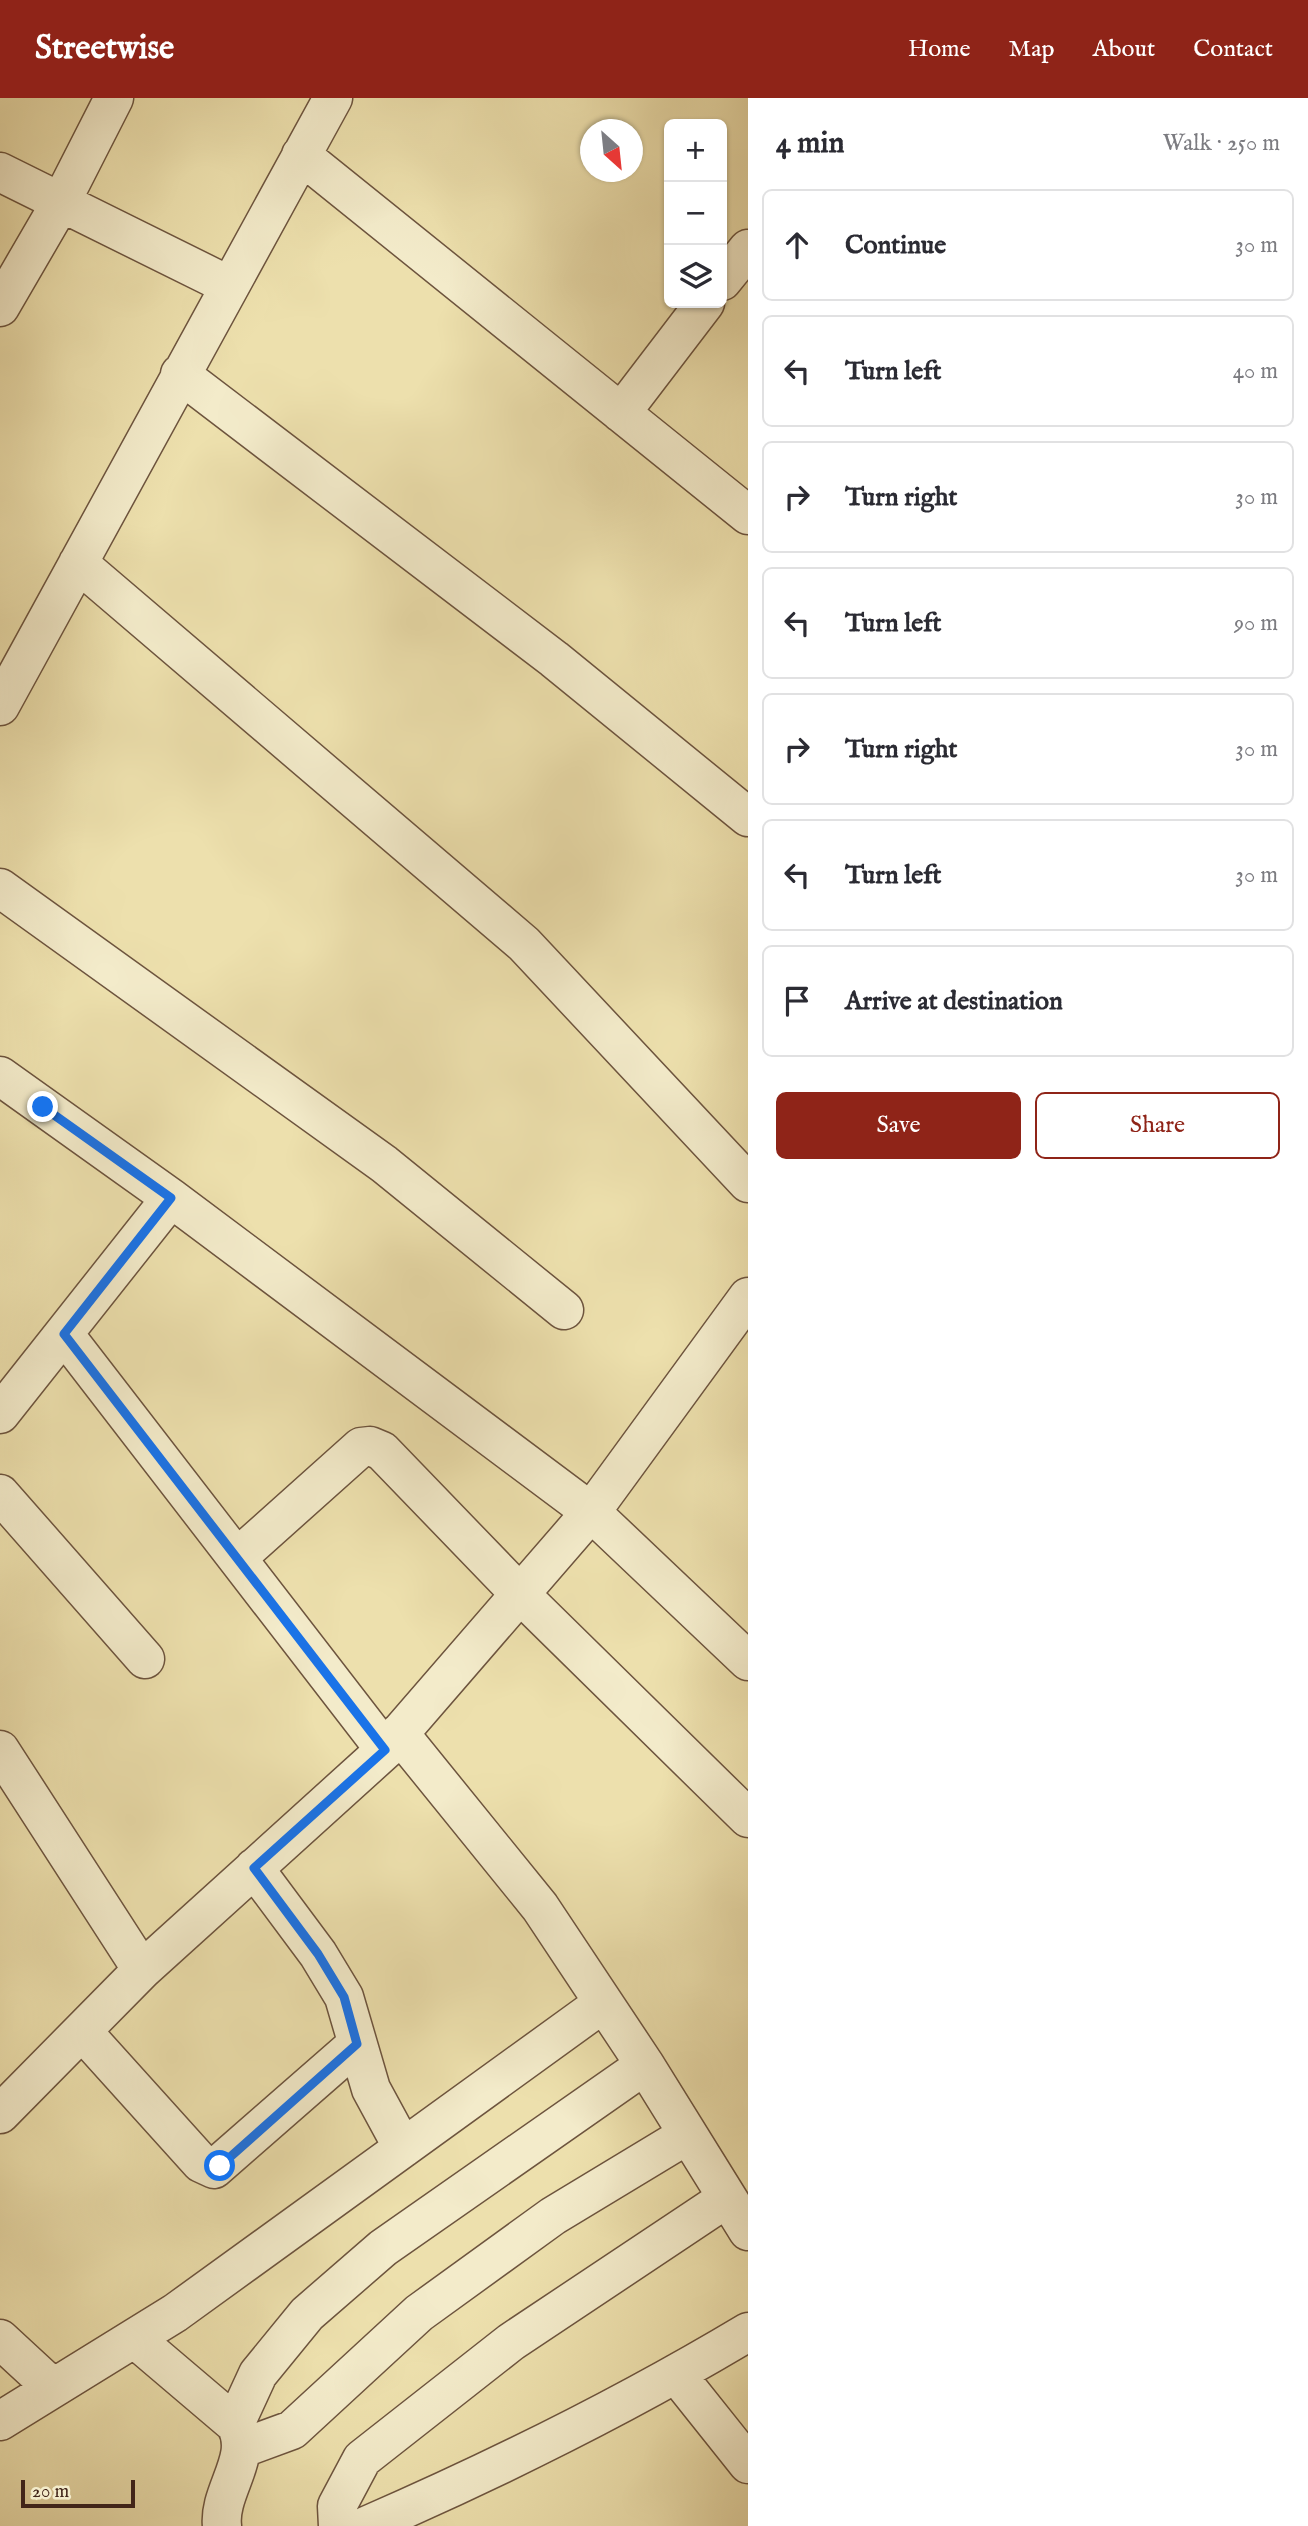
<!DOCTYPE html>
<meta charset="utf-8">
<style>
body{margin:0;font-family:"IM FELL English",serif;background:#f2f2f3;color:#2b2b33}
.controls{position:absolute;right:21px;top:21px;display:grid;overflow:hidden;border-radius:10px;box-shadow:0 2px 5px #0004}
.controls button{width:63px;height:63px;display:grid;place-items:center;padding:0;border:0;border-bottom:2px solid #e1e1e2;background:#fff;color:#2b2b33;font:35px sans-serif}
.compass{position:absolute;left:580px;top:21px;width:63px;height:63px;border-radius:50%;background:#fff;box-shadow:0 2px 5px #0004;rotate:153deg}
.scale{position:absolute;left:21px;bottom:18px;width:114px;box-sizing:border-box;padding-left:7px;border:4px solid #422519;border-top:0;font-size:19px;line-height:24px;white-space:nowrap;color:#422519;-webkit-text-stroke:5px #f3ebca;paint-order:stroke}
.stop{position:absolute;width:21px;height:21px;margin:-16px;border:5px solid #1a73e8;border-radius:50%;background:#fff}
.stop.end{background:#1a73e8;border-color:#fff;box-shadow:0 2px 7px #0008}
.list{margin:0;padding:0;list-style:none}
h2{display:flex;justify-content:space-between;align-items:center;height:91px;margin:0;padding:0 28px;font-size:30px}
h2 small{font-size:23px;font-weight:400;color:#7c7c81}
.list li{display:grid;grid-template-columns:46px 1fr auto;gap:21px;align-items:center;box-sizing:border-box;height:112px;margin:0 14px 14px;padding:0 14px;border:2px solid #e1e1e2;border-radius:10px}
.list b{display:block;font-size:26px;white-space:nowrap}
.list em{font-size:23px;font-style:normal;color:#7c7c81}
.actions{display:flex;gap:14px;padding:21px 28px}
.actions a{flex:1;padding:16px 0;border:2px solid #8f2418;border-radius:10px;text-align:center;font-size:24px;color:#8f2418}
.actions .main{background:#8f2418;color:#fff}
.icon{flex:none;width:38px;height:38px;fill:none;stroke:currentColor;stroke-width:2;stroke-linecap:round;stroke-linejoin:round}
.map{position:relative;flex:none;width:748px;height:2428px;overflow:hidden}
header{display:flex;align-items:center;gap:42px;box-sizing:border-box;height:98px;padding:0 35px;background:#8f2418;color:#fff}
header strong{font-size:33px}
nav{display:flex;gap:38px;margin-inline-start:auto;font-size:24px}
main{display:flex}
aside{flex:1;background:#fff}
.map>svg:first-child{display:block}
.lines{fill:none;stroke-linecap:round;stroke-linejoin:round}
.street-casing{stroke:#6d543e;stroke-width:41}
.street{stroke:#f3ebca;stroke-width:38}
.route{stroke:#1a73e8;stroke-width:9}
</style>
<header>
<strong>Streetwise</strong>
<nav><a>Home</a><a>Map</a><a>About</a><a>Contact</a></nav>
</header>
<main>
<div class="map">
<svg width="748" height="2428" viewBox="0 0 748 2428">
<rect width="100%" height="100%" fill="#ede0ad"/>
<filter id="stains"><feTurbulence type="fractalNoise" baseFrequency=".00286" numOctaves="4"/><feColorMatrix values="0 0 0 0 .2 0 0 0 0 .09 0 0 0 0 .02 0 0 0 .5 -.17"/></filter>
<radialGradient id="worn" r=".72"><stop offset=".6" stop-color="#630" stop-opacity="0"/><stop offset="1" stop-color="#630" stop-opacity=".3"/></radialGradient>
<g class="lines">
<g class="street-casing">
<path id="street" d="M301,57l447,360
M0,74l228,113
M722,183l26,-32
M0,209l61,-105 53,-104
M180,276l374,285 194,158
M621,315l84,-110
M78,465l446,381 224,239
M0,608l333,-608
M0,790l384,276 180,146
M0,978l171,122 420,314 157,149
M64,1236l321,416
M0,1316l171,-216
M0,1396l145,165
M238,1459l123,-110 9,-1 12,5 138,143 228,224
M399,1635l141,174 105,158 103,166
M0,1652l142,220
M254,1770l64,86 26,43 27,92 32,59
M82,1933l119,132 13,6 143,-125
M0,2016l142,-144 243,-220 206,-238 157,-215
M0,2241l53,49
M135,2241l100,85c20,32 -17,67 -13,102
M677,2277l71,89
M0,2323l175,-108 427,-309
M235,2326l23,-50 49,-60 76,-66 262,-183
M243,2350l49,-18 127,-117 134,-97 134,-81
M338,2428l-1,-20 25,-47 149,-117 216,-144
M366,2428c131,-57 260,-121 382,-194"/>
</g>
<use href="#street" class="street"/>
</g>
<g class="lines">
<path class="route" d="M43,1009l128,91 -107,136 321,416 -131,118 64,86 26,43 13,47 -137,122"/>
</g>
<rect width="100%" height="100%" filter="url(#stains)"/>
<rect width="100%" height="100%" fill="url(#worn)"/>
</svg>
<div class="controls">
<button>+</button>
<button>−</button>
<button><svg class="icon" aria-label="layers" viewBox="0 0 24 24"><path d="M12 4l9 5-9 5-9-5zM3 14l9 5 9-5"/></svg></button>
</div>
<svg class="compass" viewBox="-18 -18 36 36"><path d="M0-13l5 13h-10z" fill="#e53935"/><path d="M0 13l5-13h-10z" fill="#7c7c81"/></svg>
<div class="scale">20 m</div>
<div class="stop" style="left:220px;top:2068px"></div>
<div class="stop end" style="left:43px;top:1009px"></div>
</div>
<aside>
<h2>4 min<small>Walk · 250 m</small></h2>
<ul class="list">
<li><svg class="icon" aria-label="ahead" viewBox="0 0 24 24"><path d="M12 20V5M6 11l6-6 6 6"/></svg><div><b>Continue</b></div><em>30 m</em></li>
<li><svg class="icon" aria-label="left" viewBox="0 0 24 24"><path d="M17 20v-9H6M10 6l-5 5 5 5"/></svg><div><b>Turn left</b></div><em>40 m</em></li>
<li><svg class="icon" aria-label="right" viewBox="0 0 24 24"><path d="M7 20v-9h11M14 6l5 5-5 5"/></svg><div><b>Turn right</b></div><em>30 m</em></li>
<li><svg class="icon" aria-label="left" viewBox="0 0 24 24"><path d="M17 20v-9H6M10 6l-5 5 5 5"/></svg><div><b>Turn left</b></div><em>90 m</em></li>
<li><svg class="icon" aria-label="right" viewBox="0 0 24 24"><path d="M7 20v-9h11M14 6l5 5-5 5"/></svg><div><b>Turn right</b></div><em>30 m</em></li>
<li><svg class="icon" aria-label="left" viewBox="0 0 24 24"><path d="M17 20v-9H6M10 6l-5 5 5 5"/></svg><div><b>Turn left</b></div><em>30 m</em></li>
<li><svg class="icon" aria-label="arrive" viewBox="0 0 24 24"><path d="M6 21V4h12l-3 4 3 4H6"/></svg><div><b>Arrive at destination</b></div></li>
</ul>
<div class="actions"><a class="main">Save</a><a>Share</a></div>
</aside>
</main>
